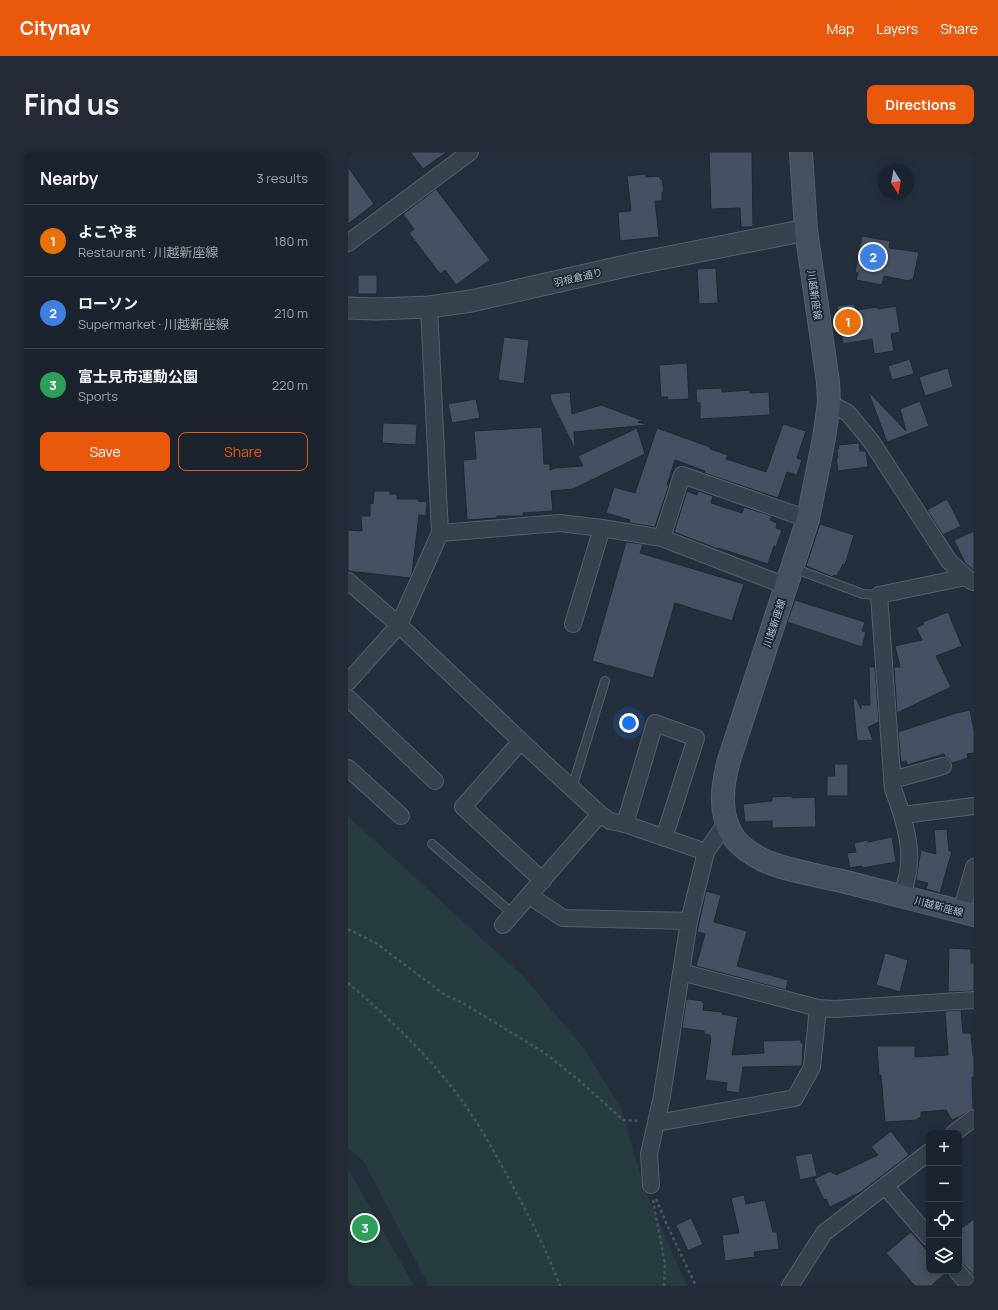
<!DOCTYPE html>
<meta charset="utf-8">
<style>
body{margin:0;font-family:Manrope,"Noto Sans JP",sans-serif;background:#242b36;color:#f1f3f6}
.controls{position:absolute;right:12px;bottom:12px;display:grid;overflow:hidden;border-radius:8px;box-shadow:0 2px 10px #0003}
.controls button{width:36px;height:36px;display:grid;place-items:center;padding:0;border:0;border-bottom:1px solid #39404a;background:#1b232e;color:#f1f3f6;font:20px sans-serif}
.compass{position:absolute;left:530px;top:12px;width:36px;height:36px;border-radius:50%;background:#1b232e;box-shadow:0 2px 10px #0003;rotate:169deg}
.you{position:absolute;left:281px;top:571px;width:14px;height:14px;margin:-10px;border:3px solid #fff;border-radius:50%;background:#1a73e8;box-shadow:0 0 0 6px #1a73e833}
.badge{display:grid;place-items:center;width:26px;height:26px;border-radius:50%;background:#ea580c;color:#fff;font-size:13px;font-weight:700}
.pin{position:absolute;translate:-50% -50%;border:2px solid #fff;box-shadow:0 1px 4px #0006}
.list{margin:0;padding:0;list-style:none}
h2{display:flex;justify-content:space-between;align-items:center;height:52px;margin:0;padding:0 16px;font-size:17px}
h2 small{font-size:13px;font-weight:400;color:#a0a4aa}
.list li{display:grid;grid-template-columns:26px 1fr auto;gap:12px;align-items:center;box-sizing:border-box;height:72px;padding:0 16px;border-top:1px solid #39404a}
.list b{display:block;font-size:15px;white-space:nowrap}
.list p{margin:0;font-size:13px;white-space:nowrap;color:#a0a4aa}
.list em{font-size:13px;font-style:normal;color:#a0a4aa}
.actions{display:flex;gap:8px;padding:12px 16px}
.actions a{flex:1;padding:9px 0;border:1px solid #ea580c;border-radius:8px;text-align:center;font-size:14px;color:#ea580c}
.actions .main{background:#ea580c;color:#fff}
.icon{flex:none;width:22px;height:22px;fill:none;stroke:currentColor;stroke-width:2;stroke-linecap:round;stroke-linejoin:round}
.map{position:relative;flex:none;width:626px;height:1134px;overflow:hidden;border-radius:8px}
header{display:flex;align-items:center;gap:24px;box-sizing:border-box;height:56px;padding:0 20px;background:#ea580c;color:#fff}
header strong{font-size:19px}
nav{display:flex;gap:22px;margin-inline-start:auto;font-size:14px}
.intro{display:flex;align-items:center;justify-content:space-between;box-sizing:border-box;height:96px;padding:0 24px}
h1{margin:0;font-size:28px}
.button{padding:10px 18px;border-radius:8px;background:#ea580c;color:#fff;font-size:14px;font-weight:700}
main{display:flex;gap:24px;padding:0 24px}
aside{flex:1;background:#1b232e;border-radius:8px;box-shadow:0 2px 10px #0003}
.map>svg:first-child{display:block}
.green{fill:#263c3f}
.building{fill:#455162;stroke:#1f2835}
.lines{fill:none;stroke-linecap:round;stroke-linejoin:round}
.service-casing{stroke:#565f6c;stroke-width:10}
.minor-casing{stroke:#565f6c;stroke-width:18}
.tertiary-casing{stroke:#565f6c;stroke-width:23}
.secondary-casing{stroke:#565f6c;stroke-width:24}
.path{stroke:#44595c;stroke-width:2.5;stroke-dasharray:3 3;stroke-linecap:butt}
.service{stroke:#38414e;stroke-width:8}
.minor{stroke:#38414e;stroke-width:16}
.tertiary{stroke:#38414e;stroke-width:21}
.secondary{stroke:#465061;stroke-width:22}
.labels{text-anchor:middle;stroke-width:3.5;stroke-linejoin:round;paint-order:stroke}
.street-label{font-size:10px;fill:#b4bcc9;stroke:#1d2633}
</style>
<header>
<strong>Citynav</strong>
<nav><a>Map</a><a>Layers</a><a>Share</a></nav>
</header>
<div class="intro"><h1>Find us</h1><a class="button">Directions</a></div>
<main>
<aside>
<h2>Nearby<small>3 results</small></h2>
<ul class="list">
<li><span class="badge" style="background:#e8710a">1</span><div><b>よこやま</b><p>Restaurant · 川越新座線</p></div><em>180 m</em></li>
<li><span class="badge" style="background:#3f7fe0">2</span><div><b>ローソン</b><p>Supermarket · 川越新座線</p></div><em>210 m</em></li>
<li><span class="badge" style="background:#2e9e5b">3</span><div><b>富士見市運動公園</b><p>Sports</p></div><em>220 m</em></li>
</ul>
<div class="actions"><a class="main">Save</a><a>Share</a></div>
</aside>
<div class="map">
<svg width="626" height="1134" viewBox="0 0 626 1134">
<rect width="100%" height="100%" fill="#242f3e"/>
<path class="green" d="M0,664l176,161 59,70 38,61 25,85 41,93h-258l-65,-124 -16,-14z
M0,1017l1,1 65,116h-66z"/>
<path class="building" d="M62,0h37l-24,17z
M361,0h43l1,75h-12l-1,-19 -29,1z
M0,15l26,37 -26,20z
M298,22v3l14,-1v3h2l2,13h-2v9h-7l4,36 -39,4 -2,-29 13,-1 -4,-35z
M88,37l54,71 -34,25 -11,-15 -5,4 -31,-41 5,-4 -11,-15z
M514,84l28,5 -1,7 30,4 -6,28h-4v1l-25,-5 -2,9 -26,-5 2,-7 -3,-1z
M368,116l2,35 -19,1 -2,-35z
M10,123h19v19h-19z
M506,152l2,6 22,-3v2l18,-3 4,26 -9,2 3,17 -20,3 -2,-15 -29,5 -6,-38z
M156,185l25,3 -5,44 -26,-4z
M562,207l4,15 -22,6 -4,-14z
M339,211l2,36 -22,1 1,-3h-7l-2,-32z
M600,216l5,19 -28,9 -6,-19z
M374,236v4l28,-2v3l19,-1 1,23 -70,4v-16h-3l-1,-14z
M520,239l38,40 -6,-22 20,-8 9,25 -42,16z
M222,240l2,22 29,-9 43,16 -6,1 10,3 -74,7 1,15h-1l-23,-46 -1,-7z
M128,247l4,19 -28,5 -4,-19z
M35,271l34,1 -1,21 -34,-2z
M435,272l23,7 -9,27 5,2 -5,15 -10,-3 -9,26 -74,-25 1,-2 -30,-11 -8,25h2l-14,42 -26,-4 1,-3 -24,-7 8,-26 21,6 22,-65 53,19v2l18,6 -2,4 40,13z
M194,275l2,37h6v6l5,-2 28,-2 -5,-10 59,-28 8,26 -72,35 -22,2 2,20 -30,2v3h-26v2l-30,2 -4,-60 13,-1 -2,-28z
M511,291l1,8h6l2,16 -30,4 -2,-13h2l-1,-9h2l-1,-4z
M26,339h16v3h7v5h21v2l9,1 -1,14 -7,-1 -7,58 -2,5 -62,-7v-41l14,1 -1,-15h9v-13l3,1z
M339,339l10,4 1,-4 15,5 -2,7 31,10 2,-6 28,9 -2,4 7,3 -1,5 6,2 -6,17 -2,-1 -6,18 -50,-16v1l-44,-17z
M599,347l14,27 -18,9 -16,-25z
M472,372l34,11 -9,30 -2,-1 -3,7h-1l-2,5 -3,-1 -1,2 -27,-11z
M626,379v40l-9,-8 -11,-23z
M278,390l17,2 -3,9 104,31 -12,37 -57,-18 -22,75 -61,-17z
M447,448l70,22 -3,9 4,1 -4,15 -75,-25z
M600,460l14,34 -26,10 15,31 -54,26 -3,-46h6l-5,-21 27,-6 -6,-12 8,-4 -1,-2z
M521,515h6l4,55 -11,5 5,13 -16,1 -4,-42 3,-1 5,11v-4h9z
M622,558l4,21v22l-7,1 1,4 -16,5 -3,-4 -4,-2 -1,-3 -37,11 -1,-4 -5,1 -3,-30 58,-19z
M486,612h14v32h-21v-20h8z
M444,644v2l23,-1 1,30 -44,1v-7l-27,1 -2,-18 29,-3v-4z
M599,677l2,22h3l-12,42 -14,-4 2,-6 -12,-3 3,-19 2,-11 15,4 -2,-24z
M544,685l4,25 -34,6v-2l-12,2 -3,-15 9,-1 -2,-9 14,-3v2z
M358,739l15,4 -7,27 33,9 -10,35 51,14 -2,10 -90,-24 9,-32 -8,-2z
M601,796l22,1v14h3v28l-26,1z
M537,801l23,7 -8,32 -24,-7z
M340,847l15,2 -1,1 2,1 -1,7 19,2v2l16,3 -6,38 32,-2 -1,-12 38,-1v3h2l-1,23 -59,1 -4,26 -13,-2 1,-8 -22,-3 6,-42h-1v-3l-6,-1v-3l-22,-3 4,-28z
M613,858l2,23h8l2,23h1v21h-2l1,32 -14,8 -7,3 -6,-10 -25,2v6h-3v2l-33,2 -4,-47h-2l-2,-29h38v11l33,-2 -3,-44z
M543,979l18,24 -48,37 -31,15 -4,-8 -2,1 -10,-21 17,-8 2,3 2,-1 1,2 42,-20 -7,-8z
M464,1001l5,23 -17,4 -5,-24z
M396,1043l2,9 19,-4 8,32h4l2,17 -25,3 1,5 -30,4 -3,-26 17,-2 -8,-35z
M343,1066l12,26 -15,7 -12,-26z
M626,1067v57l-10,-11 -5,-3v-32z
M563,1080l18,21v18h19l-17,15h-16l-29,-33z"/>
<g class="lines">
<g class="service-casing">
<path id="service" d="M445,416l70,26 16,1
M224,636l33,-107
M84,692l81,70"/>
</g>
<g class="minor-casing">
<path id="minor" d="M0,91l122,-91
M481,251l19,10 23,28 78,120 17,16 7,5
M92,381l120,-10 42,5 60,10 124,48
M314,386l20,-63 126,44
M0,429l51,44 142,135 59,54 10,7 15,3 81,28
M225,472l29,-96
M0,530l51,-57 41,-92 -11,-226
M0,546l87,83
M173,589l-58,66 80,74
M0,616l53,48
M544,628l51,-14
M555,663l71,-9
M277,672l30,-101 41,15 -32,100
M182,744l33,22 126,3
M554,744c3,-11 7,-22 7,-34 2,-23 -8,-52 -16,-73l-14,-194 87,-18
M613,760l13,-45
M155,773l97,-111
M333,820l137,36 17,1 139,-9
M309,971l138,-25 17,-31 6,-59
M606,981l20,-15
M303,1033l-2,-31 13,-58 27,-175 17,-69 20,-29
M537,1034l44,51
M609,1119l13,15
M442,1134l34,-53 105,-81"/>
</g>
<g class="tertiary-casing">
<path id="tertiary" d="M0,156l29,1 52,-2 42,-6 168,-38 167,-33"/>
</g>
<g class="secondary-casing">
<path id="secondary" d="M453,0l5,78 22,152 1,21 -5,35 -16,81 -79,241c-7,26 -11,54 5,78 7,9 19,17 29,22 24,11 54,15 79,21 44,11 88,23 132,34"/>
</g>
<path class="path" d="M0,777l28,14 69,52 16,7 84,51 36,29 42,38 17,1
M0,831c41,35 80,72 112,115 19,26 34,53 49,81 19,35 37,70 51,107
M308,1047l11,26 29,61
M305,1048l12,65 -1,21"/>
<use href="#service" class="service"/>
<use href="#minor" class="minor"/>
<use href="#tertiary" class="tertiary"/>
<use href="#secondary" class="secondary"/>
</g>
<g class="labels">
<g class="street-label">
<text transform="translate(230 125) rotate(-13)" y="4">羽根倉通り</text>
<text transform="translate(467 143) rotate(82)" y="4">川越新座線</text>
<text transform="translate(426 471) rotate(-72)" y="4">川越新座線</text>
<text transform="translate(591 754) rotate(15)" y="4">川越新座線</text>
</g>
</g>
</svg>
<div class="controls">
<button>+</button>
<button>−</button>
<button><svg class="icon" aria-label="locate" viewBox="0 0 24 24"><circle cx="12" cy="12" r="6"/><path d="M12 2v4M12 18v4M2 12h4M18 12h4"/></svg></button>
<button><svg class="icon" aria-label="layers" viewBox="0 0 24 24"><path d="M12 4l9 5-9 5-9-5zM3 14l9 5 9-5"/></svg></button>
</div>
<svg class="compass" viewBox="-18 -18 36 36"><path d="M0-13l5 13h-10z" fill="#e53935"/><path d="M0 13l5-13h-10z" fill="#a0a4aa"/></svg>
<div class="you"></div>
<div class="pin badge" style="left:500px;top:170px;background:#e8710a">1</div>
<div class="pin badge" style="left:525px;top:105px;background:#3f7fe0">2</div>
<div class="pin badge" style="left:17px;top:1076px;background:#2e9e5b">3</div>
</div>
</main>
